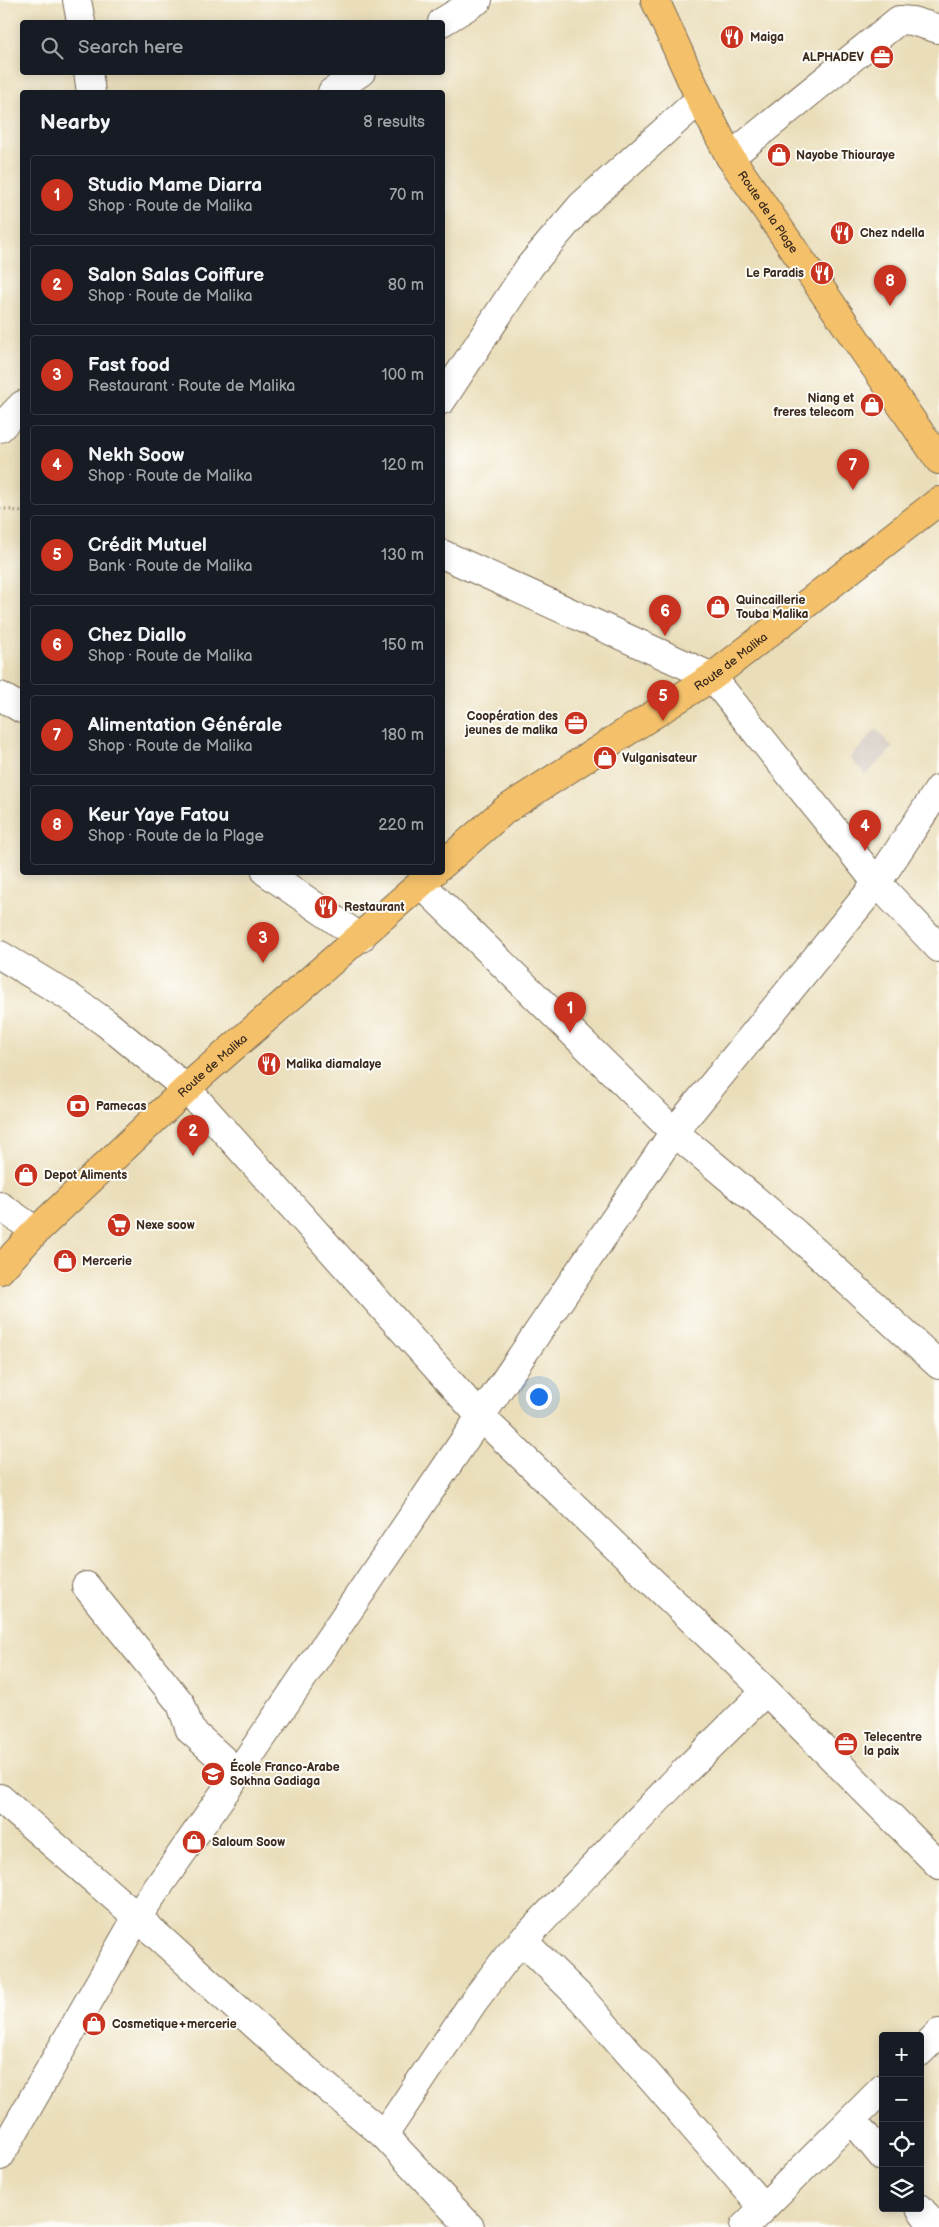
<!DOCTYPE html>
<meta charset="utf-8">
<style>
body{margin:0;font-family:"Balsamiq Sans",sans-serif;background:#242831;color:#f1f3f6}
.controls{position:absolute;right:15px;bottom:15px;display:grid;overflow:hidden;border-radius:5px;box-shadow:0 2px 12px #0003}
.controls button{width:45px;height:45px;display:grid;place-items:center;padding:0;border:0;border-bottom:1px solid #363941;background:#171b24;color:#f1f3f6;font:25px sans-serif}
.you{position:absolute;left:538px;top:1396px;width:18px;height:18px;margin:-12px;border:4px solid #fff;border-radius:50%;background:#1a73e8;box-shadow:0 0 0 8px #1a73e833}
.badge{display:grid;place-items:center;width:32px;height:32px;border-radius:50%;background:#c8321e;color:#fff;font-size:16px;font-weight:700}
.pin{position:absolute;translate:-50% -41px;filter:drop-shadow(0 1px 2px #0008)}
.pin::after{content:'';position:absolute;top:26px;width:18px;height:15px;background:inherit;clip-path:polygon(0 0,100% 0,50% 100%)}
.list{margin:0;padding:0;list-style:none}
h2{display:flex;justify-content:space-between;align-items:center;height:65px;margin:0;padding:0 20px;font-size:21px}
h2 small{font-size:16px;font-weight:400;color:#9ea1a6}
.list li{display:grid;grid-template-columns:32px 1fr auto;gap:15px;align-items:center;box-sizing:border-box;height:80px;margin:0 10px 10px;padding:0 10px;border:1px solid #363941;border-radius:5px}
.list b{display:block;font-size:19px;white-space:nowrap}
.list p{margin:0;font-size:16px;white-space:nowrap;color:#9ea1a6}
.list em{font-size:16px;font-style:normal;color:#9ea1a6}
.icon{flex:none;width:28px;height:28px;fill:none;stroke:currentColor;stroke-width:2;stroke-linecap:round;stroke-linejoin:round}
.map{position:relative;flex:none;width:939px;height:2227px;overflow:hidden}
.search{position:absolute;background:#171b24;box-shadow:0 2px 12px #0003;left:20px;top:20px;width:425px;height:55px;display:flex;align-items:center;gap:12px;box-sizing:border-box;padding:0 18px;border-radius:5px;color:#9ea1a6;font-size:19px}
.panel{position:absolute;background:#171b24;box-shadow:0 2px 12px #0003;left:20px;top:90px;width:425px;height:785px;border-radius:5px}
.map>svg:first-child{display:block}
.industrial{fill:#ccc2b9}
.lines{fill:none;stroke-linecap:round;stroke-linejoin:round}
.minor-casing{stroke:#786955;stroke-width:30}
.major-casing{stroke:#786955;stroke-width:30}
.path{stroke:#786955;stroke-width:3;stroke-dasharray:1 4;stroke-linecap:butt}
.minor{stroke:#fff;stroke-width:28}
.major{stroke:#f4c16b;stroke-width:28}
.labels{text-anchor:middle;stroke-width:4;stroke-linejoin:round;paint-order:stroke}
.poi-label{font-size:12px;font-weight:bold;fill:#3b2a1e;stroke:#fdfcf7;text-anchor:start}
.street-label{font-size:12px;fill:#3b2a1e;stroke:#fdfcf7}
</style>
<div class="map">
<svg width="939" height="2227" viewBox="0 0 939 2227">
<rect width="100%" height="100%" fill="#fdfcf7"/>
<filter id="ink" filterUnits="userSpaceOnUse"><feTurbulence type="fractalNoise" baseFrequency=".02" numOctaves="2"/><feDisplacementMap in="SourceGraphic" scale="10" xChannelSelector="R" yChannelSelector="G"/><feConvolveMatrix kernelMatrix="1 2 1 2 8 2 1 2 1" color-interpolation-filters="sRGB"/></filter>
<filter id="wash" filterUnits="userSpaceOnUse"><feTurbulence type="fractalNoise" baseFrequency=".0096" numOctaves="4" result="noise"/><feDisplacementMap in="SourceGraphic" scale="20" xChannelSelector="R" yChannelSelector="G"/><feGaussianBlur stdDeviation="1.12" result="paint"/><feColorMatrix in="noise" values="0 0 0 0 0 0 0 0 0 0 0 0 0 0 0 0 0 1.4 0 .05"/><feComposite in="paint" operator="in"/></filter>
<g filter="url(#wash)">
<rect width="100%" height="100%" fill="#eadeba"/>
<path class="industrial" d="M876,729l17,19 -27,27 -16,-17z"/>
</g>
<g filter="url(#ink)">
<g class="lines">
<g class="minor-casing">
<path id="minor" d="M77,0l4,22
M442,22l36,-22
M88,72l3,20
M332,92l29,-20
M730,157l169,-137 13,1 27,8
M442,400l88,-134 51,-60 119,-107
M0,428l22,-23
M442,554l270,123 165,206 62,65
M0,696l22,13
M266,872l95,66
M421,884l253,248 121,101 144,132
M0,955l68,41 38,27 81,66 293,327 286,275 173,174
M0,1206l36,25
M86,1586l95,118 9,26 48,43
M0,1798l137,119 149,136 98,82 86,92
M522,1940l60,59 181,208
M920,2052l19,-19
M852,2119l31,38
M384,2135l90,-134 34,-45 177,-185 81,-80
M0,2156l137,-239 101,-144 436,-641 203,-249 62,-94
M920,2208l14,19
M744,2227l139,-139"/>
</g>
<g class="major-casing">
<g id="major">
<path id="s1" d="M655,0l45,99 30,58 209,303"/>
<path id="s2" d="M442,865l63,-55 207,-133 227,-176"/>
<path id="s3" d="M0,1270l36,-39 163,-154 235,-205"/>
</g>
</g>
<path class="path" d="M0,508l22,4"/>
<use href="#minor" class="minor"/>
<use href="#major" class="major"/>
</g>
</g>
<defs>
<g id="restaurant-disc" transform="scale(1.25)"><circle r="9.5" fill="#c8321e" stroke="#fdfcf7"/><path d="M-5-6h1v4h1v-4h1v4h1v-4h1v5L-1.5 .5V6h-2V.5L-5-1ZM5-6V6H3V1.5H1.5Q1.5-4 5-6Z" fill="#fff"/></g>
<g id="office-disc" transform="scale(1.25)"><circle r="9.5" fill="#c8321e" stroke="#fdfcf7"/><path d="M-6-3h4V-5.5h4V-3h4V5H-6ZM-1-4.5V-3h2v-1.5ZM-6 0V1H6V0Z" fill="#fff"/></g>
<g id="shop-disc" transform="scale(1.25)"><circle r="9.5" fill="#c8321e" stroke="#fdfcf7"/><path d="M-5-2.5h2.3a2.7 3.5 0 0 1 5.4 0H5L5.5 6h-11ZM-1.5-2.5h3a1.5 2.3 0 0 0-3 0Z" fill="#fff"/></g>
<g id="bank-disc" transform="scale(1.25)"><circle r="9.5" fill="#c8321e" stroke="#fdfcf7"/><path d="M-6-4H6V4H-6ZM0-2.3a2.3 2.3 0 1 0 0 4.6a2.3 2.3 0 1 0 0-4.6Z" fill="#fff"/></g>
<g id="supermarket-disc" transform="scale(1.25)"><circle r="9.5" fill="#c8321e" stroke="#fdfcf7"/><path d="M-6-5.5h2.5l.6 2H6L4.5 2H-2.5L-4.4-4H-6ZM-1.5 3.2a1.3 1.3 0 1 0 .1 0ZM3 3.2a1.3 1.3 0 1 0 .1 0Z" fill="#fff"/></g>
<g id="school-disc" transform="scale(1.25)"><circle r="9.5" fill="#c8321e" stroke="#fdfcf7"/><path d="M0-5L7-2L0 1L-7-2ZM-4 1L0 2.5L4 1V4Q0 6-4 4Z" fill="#fff"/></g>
</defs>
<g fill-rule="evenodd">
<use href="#restaurant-disc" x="732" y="37"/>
<use href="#office-disc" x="882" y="57"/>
<use href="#shop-disc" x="779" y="155"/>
<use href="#restaurant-disc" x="842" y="233"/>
<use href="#restaurant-disc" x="822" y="273"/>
<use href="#shop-disc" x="872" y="405"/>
<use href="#shop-disc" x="718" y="607"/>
<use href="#office-disc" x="576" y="723"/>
<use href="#shop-disc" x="605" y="758"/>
<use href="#restaurant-disc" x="326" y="907"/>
<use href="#restaurant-disc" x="269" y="1064"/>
<use href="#bank-disc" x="78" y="1106"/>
<use href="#shop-disc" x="26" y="1175"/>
<use href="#supermarket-disc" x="119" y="1225"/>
<use href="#shop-disc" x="65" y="1261"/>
<use href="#office-disc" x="846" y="1744"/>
<use href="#school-disc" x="213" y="1774"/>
<use href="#shop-disc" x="194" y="1842"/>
<use href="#shop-disc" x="94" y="2024"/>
</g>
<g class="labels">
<g class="poi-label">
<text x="750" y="41">Maiga</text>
<text x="864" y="61" text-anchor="end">ALPHADEV</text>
<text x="796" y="159">Nayobe Thiouraye</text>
<text x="860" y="237">Chez ndella</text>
<text x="804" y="277" text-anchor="end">Le Paradis</text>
<text x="854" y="402" text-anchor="end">Niang et<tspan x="854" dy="14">freres telecom</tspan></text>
<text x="736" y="604">Quincaillerie<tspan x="736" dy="14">Touba Malika</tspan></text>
<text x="558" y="720" text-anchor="end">Coopération des<tspan x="558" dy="14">jeunes de malika</tspan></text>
<text x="622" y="762">Vulganisateur</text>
<text x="344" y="911">Restaurant</text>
<text x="286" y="1068">Malika diamalaye</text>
<text x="96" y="1110">Pamecas</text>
<text x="44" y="1179">Depot Aliments</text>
<text x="136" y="1229">Nexe soow</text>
<text x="82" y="1265">Mercerie</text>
<text x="864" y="1741">Telecentre<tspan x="864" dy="14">la paix</tspan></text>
<text x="230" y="1771">École Franco-Arabe<tspan x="230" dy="14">Sokhna Gadiaga</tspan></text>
<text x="212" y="1846">Saloum Soow</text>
<text x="112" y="2028">Cosmetique+mercerie</text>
</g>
<g class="street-label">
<text dy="4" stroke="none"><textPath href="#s1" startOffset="241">Route de la Plage</textPath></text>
<text dy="4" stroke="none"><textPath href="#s2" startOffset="354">Route de Malika</textPath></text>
<text dy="4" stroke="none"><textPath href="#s3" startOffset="295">Route de Malika</textPath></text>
</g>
</g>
</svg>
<div class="controls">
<button>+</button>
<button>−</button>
<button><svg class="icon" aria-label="locate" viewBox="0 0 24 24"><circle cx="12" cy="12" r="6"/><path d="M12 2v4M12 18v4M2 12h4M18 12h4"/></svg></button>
<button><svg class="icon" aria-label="layers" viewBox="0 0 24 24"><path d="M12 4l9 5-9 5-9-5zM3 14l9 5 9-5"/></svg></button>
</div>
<div class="you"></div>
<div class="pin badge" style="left:570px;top:1033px">1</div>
<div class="pin badge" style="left:193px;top:1156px">2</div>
<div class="pin badge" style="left:263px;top:963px">3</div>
<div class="pin badge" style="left:865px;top:851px">4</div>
<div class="pin badge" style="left:663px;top:721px">5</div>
<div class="pin badge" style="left:665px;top:636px">6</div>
<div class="pin badge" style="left:853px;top:490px">7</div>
<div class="pin badge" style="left:890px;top:306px">8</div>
<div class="search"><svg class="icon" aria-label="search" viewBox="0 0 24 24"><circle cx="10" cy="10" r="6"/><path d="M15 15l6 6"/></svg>Search here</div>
<section class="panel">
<h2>Nearby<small>8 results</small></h2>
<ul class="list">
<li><span class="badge">1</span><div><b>Studio Mame Diarra</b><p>Shop · Route de Malika</p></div><em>70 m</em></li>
<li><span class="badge">2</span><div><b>Salon Salas Coiffure</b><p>Shop · Route de Malika</p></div><em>80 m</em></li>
<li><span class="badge">3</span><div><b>Fast food</b><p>Restaurant · Route de Malika</p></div><em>100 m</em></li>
<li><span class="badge">4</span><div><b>Nekh Soow</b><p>Shop · Route de Malika</p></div><em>120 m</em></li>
<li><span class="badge">5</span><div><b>Crédit Mutuel</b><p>Bank · Route de Malika</p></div><em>130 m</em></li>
<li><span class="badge">6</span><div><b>Chez Diallo</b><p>Shop · Route de Malika</p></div><em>150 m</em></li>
<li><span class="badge">7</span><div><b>Alimentation Générale</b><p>Shop · Route de Malika</p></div><em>180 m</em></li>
<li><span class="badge">8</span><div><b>Keur Yaye Fatou</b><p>Shop · Route de la Plage</p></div><em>220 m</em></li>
</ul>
</section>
</div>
